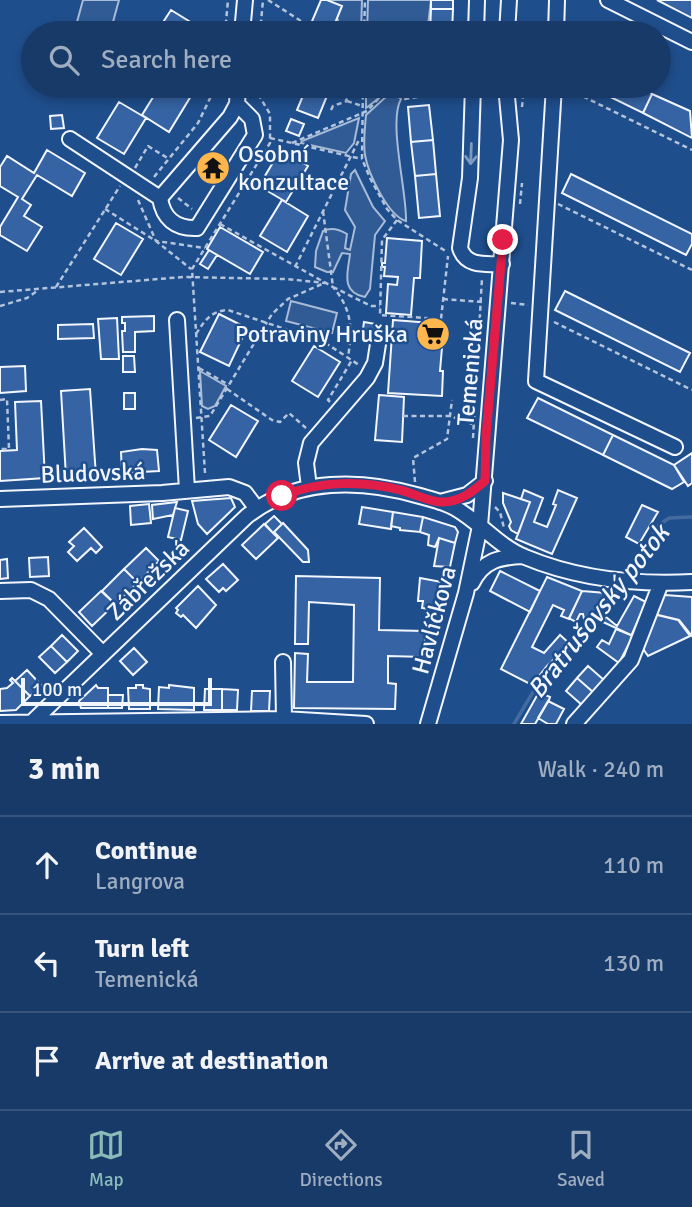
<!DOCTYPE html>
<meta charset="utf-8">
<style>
body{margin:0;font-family:Signika,sans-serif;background:#20416f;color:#f1f3f6}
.scale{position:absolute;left:21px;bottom:18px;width:191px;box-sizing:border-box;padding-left:7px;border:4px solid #f2f6ff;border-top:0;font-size:19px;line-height:24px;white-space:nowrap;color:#f2f6ff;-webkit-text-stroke:5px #1f4e8c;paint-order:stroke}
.stop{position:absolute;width:21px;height:21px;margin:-16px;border:5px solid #e11d48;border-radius:50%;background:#fff}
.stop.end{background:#e11d48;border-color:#fff;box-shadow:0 2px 7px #0008}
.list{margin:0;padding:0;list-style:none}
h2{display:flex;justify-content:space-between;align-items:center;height:91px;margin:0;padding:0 28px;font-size:30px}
h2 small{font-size:23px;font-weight:400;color:#9eadc0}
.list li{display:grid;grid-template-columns:46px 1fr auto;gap:21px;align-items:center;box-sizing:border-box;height:98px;padding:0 28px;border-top:2px solid #36547d}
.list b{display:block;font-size:26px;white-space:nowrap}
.list p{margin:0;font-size:23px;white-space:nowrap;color:#9eadc0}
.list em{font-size:23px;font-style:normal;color:#9eadc0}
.icon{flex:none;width:38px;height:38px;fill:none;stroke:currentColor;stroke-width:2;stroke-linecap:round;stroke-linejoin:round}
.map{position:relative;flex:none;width:692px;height:724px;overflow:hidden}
.search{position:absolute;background:#173a69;box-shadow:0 4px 10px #0003;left:21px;right:21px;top:21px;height:77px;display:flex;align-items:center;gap:18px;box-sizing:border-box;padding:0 24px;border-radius:38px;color:#9eadc0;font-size:26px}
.sheet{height:385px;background:#173a69}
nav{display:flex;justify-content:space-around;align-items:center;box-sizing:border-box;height:98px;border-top:2px solid #36547d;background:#173a69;font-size:19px;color:#9eadc0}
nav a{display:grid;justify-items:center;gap:4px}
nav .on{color:#8bbbb9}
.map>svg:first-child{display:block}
.green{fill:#305b95;stroke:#a8bbd7;stroke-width:2}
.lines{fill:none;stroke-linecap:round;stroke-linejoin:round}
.stream{stroke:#446ba0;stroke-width:3.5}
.building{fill:#3563a3;stroke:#f2f6ff;stroke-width:2}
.minor-casing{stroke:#f2f6ff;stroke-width:18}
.path{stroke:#b3c4dc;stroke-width:2.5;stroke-dasharray:5 3.5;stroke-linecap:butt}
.minor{stroke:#1f4e8c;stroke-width:14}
.oneway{stroke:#7e9ac0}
.route{stroke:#e11d48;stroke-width:9}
.labels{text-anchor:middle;stroke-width:5;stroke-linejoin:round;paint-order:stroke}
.poi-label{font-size:24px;fill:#f2f6ff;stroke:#1f4e8c;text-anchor:start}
.street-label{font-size:24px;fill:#f2f6ff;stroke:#1f4e8c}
.water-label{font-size:26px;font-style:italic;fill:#f2f6ff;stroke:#1f4e8c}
</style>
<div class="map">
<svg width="692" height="724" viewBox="0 0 692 724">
<rect width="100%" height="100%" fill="#1f4e8c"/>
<path class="green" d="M83,0h36l-9,33h-36z
M327,0h35l-1,33h-14l-1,-9 -9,-1 1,-3z
M368,0h63l-3,26h-11l-7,7h-43z
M366,86h48l4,8 -11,3 -9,-5h-11l-21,16z
M388,95l9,1 4,3c-13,23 6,93 5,122 -18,-5 -38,-48 -41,-66 -2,-12 0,-27 1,-40z
M359,118l-5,25 -8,10 -45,-10 1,-2z
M355,170l18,37 12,14 -10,14 -5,54 -5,8c-25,-5 -17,-25 -15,-43l-8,-1 -9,19h-6l-12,-5 1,-16 7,-20c8,-4 16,-2 24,3l-2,14 5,2 5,-23 -10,-17 6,-36z
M291,301l46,12 -5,20 -46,-12z
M200,371l26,15 -11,20 -7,3 -6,-3z"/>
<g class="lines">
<path class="stream" d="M627,576l32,-51 10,-7 23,-1
M514,724l25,-42 62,-66 20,-30"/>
</g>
<path class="building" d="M321,0h6l15,6 -11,27h-24z
M431,0h22v9h-22z
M657,0h35v18z
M431,9h22l-1,24h-22z
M171,10l26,16 -4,7h-37z
M160,86h14l17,10 -22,36 -27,-17z
M307,86h24l-13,32 -21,-8z
M588,86h51l13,8 -9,19z
M652,94l38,17 2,27 -49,-25z
M119,102l27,16 -22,36 -27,-16z
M429,105l4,35 -22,2 -3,-35z
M62,115l2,13 -13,1 -1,-13z
M291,119l13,5 -5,12 -13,-5z
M433,140l3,34 -21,2 -4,-34z
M281,149l27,17 -22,36 -27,-16z
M47,150l38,23 -13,23 -35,-21 -15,24 9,6 -7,11 18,11 -15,24 -27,-16v-8l18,-30 -18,-11v-19l7,-11 27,17z
M436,174l4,42 -21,2 -4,-42z
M571,174l121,60v10l-6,11 -124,-62z
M282,200l26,16 -21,36 -27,-16z
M116,223l27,16 -22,36 -27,-16z
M220,227l43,25 -13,22 -43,-25z
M387,238l35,3 -2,37h-6l-3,37 -25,-2 2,-29 9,1 1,-8 -14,-1 1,-9h-3v-4h3z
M209,250l8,5 -9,14 -8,-5z
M565,291l125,62 -10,19 -125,-62z
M219,314l28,14 -18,38 -29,-14z
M154,316v15l-19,1v20h-12l-1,-21h3v-8h-3v-6z
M117,318l2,41h-18l-3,-40z
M393,320l51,4 -4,47h3l-1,25 -54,-3z
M364,322l12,2 -1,14 -13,-2z
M93,324l1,14 -36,1v-14z
M314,346l26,16 -22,35 -26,-16z
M123,356h11l1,16h-12z
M25,366l1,25 -26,2v-26z
M90,389l6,87 -30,1 -5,-86z
M124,393h11v16h-11z
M379,395l25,2 -2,45 -27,-2z
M538,398l75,37 -10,20 -76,-37z
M41,401l4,77 -45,3v-30l17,-1 -2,-48z
M231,405l27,16 -22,36 -27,-17z
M613,435l61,30 10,17 -12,7 -69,-34z
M142,449l15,1 2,21 -37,2 -1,-21z
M692,453v30l-4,3 -14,-21z
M524,490l19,8 -9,24 13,5 9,-22 -3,-1 5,-14 19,8 -25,56 -36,-15 14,-37 -9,-3z
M503,493l27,9 -12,32 -7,-4 -2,-4 2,-4 -8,-19z
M231,498l4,9 -28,27 -9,-10 -6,-23z
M177,502l-4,13 -20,4 -1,-14z
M149,504l2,19 -20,2 -1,-19z
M642,505l16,7 -19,32 -13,-7z
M362,507l31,5 -2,17 -32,-5z
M175,508l13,3 -7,29 -13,-3z
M393,512l30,5 -3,15 -20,-2v-2l-9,-2z
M274,516l8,8 -9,9 -8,-9z
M423,517l32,10 3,5 -3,11 -16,-5 -4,9 -7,-2 1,-10 -9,-3z
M283,523l25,27 1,12h-6l-29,-30z
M264,524l14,14 -22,21 -14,-14z
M84,528l18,19 -6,6 -5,-5 -14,13 -9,-9 6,-6 -5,-4z
M439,538l16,5 -5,24 -16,-1z
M146,548l13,13 -21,22 -14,-14z
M48,557l1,19 -19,1 -1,-19z
M7,559l1,19 -8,1v-19z
M223,564l15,16 -12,11 -3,-3 -4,4 -13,-13z
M124,569l14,14 -23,21 -13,-13z
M500,571l40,20 -10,21 -40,-21z
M296,576l84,2 -1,52 46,1v26l-37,-1v27l8,1 -1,25 -101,-1 1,-55 13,1 -1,28h46l1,-77 -45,-3 -1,42h-13z
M547,577l35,14 -13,28 -8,-3 3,-6 -11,-5 -21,42 12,6 16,-18 10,9 -23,22 -15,19 -31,-16z
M420,578l27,5 -6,28 -19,-3 1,-7h-5z
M198,586l18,19 -20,23 -13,-13 -2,2 -5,-4 2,-3 -2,-2z
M101,591l14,13 -23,22 -13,-14z
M582,591l24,2 3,5 -13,18 -5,-1 -3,4h-4l-1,-5h-3l-4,8 -7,-4z
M665,595l27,2v39l-13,-16 -25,-6 6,-16z
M634,596l12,6 -14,32 1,2 -30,-14 3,-5 11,9z
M653,614l25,6 12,16 -42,20 -9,-13z
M616,629l17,7 -14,27 -22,-16 5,-7 7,4z
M62,635l16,16 -11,11 -16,-16z
M51,646l16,16 -12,11 -16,-16z
M134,648l13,14 -14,13 -13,-14z
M588,666l16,14 -11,12 -16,-14z
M27,670l15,16 -12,10 -15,-15z
M12,678l18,18 -14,14 -16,1v-22l7,-1 6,-5 -3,-3z
M577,678l16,14 -11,13 -16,-14z
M96,685l2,3h10v20h-27l-2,-7z
M136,685h7v3l7,1v20h-21l-1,-21h8z
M169,685l25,3v22l-36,-1 1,-22 10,1z
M205,689h17v21h-18z
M222,689l16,1 -1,20h-15z
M252,691h18l-1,20h-18z
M539,692l11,5 -1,3 -14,24h-14z
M108,695h15l-1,13h-14z
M548,701l16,8 -8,15h-8l-10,-6z"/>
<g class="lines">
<g class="minor-casing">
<path id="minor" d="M608,0l84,42
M242,33l3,-33
M476,33l1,-33
M507,33l2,-33
M556,33l1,-33
M473,86l-3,92 -10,70c6,19 25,16 42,16
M554,86l-18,295 139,66
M237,104l15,15 3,16 -58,93c-22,1 -34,-10 -37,-30l70,-81 7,-13 1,-18
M70,139l90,59
M177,320l10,170
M309,487l-3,-24 5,-20 56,-65 8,-15 3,-19
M0,499l162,-6 67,-6 16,6 12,16
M440,502l27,-7 18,-14
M472,583c11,-23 28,-26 51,-27
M0,591l31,-1 18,9 54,55
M283,662l1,57
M0,723l284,-4 82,5
M30,724l217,-208c50,-39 115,-37 173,-20 11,3 24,6 35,12 25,14 43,38 70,49 53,22 110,28 167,25
M428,724l38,-131 14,-67 31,-386 -5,-54
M574,724l57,-64 30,-77"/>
</g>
<path class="path" d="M268,0l33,21
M344,24l-1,5 2,4
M522,24v9
M225,33l3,-33
M260,33l3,-33
M364,33l1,-33
M413,33l4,-5h5
M363,86l-1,73 8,19 17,31 10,11 50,32
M417,86l6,10
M568,89l124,61
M347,101l15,5
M522,107l2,-21
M331,110l2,-4 14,-5 -6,-15
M270,138l92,21
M292,143l75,-32 13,-14 8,-4 10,1 7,5 18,-3h38
M135,168l13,-22 21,13
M154,177l44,-54 18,-37
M178,198l14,11
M138,200l18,41 49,7
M520,204l2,-21
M558,204l134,66
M105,209l51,32 35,28
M323,211l10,76 38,19h9
M397,220l-15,20 -2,75 61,4 7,-63
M220,224l113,63c20,24 19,42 15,71
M295,267l65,-129
M56,287l64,-101
M0,292l183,-15 103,2 39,4
M443,299l39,3
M511,303l17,2
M0,306l27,-8 10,-7
M554,322l138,68
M196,334c9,-14 15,-23 32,-24l96,32 35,23
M199,368l30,17
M227,389l45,31 8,2 9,-9 17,15
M0,400l7,-1 2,50h-9
M330,402l-2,-2 24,-40
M403,416h47l22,8
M196,418l14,-2 62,-102 16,-15 34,-15
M473,438l9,-160
M205,473l-13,-204 78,-126v-29l-15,-25v-3
M415,482l-2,-24 34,-19 5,-39
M495,507l5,5 4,16"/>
<use href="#minor" class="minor"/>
</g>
<defs><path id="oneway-shaft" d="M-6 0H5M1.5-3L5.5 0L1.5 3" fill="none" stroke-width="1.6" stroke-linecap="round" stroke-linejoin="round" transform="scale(1.75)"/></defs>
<use class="oneway" href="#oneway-shaft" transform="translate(471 154) rotate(92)"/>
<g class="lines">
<path class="route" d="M282,496c37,-15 79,-16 118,-6 13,3 28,12 42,12 18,0 30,-10 43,-21l1,-45 17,-196"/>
</g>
<defs>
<g id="temple-disc" transform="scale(1.75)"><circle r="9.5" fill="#ffb74d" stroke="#1f4e8c"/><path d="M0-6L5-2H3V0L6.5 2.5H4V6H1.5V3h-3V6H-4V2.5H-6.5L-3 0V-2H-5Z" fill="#111"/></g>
<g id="supermarket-disc" transform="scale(1.75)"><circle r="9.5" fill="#ffb74d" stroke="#1f4e8c"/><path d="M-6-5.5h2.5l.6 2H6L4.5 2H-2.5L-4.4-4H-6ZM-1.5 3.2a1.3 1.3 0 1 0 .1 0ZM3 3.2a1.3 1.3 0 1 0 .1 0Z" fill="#111"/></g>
</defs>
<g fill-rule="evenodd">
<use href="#temple-disc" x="213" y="168"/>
<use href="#supermarket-disc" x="433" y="334"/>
</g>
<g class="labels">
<g class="poi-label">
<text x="238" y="162">Osobní<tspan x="238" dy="28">konzultace</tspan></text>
<text x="408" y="342" text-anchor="end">Potraviny Hruška</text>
</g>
<g class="street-label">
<text transform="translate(470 372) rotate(-85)" y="8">Temenická</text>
<text transform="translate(93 473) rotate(-2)" y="8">Bludovská</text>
<text transform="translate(148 580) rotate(-44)" y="8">Zábřežská</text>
<text transform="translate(434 620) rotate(-75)" y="8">Havlíčkova</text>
</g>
<g class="water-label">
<text transform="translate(598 611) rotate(-52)" y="9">Bratrušovský potok</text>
</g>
</g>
</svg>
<div class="scale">100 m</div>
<div class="stop" style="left:282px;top:496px"></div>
<div class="stop end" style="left:503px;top:240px"></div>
<div class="search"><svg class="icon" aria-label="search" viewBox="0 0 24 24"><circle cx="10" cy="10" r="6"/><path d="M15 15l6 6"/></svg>Search here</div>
</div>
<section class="sheet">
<h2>3 min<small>Walk · 240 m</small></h2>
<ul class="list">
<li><svg class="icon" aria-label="ahead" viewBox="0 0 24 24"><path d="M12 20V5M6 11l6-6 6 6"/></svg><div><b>Continue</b><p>Langrova</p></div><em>110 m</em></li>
<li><svg class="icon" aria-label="left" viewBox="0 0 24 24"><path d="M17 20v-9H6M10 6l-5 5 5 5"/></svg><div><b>Turn left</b><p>Temenická</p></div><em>130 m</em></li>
<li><svg class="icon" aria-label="arrive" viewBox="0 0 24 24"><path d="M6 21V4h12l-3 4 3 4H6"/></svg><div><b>Arrive at destination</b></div></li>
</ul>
</section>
<nav>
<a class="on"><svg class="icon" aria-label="map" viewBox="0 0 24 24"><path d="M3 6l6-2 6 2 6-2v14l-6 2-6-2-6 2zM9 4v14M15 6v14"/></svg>Map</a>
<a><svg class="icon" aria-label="directions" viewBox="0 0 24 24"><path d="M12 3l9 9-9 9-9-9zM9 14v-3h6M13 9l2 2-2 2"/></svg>Directions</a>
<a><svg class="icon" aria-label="saved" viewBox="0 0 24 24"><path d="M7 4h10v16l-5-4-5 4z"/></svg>Saved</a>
</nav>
